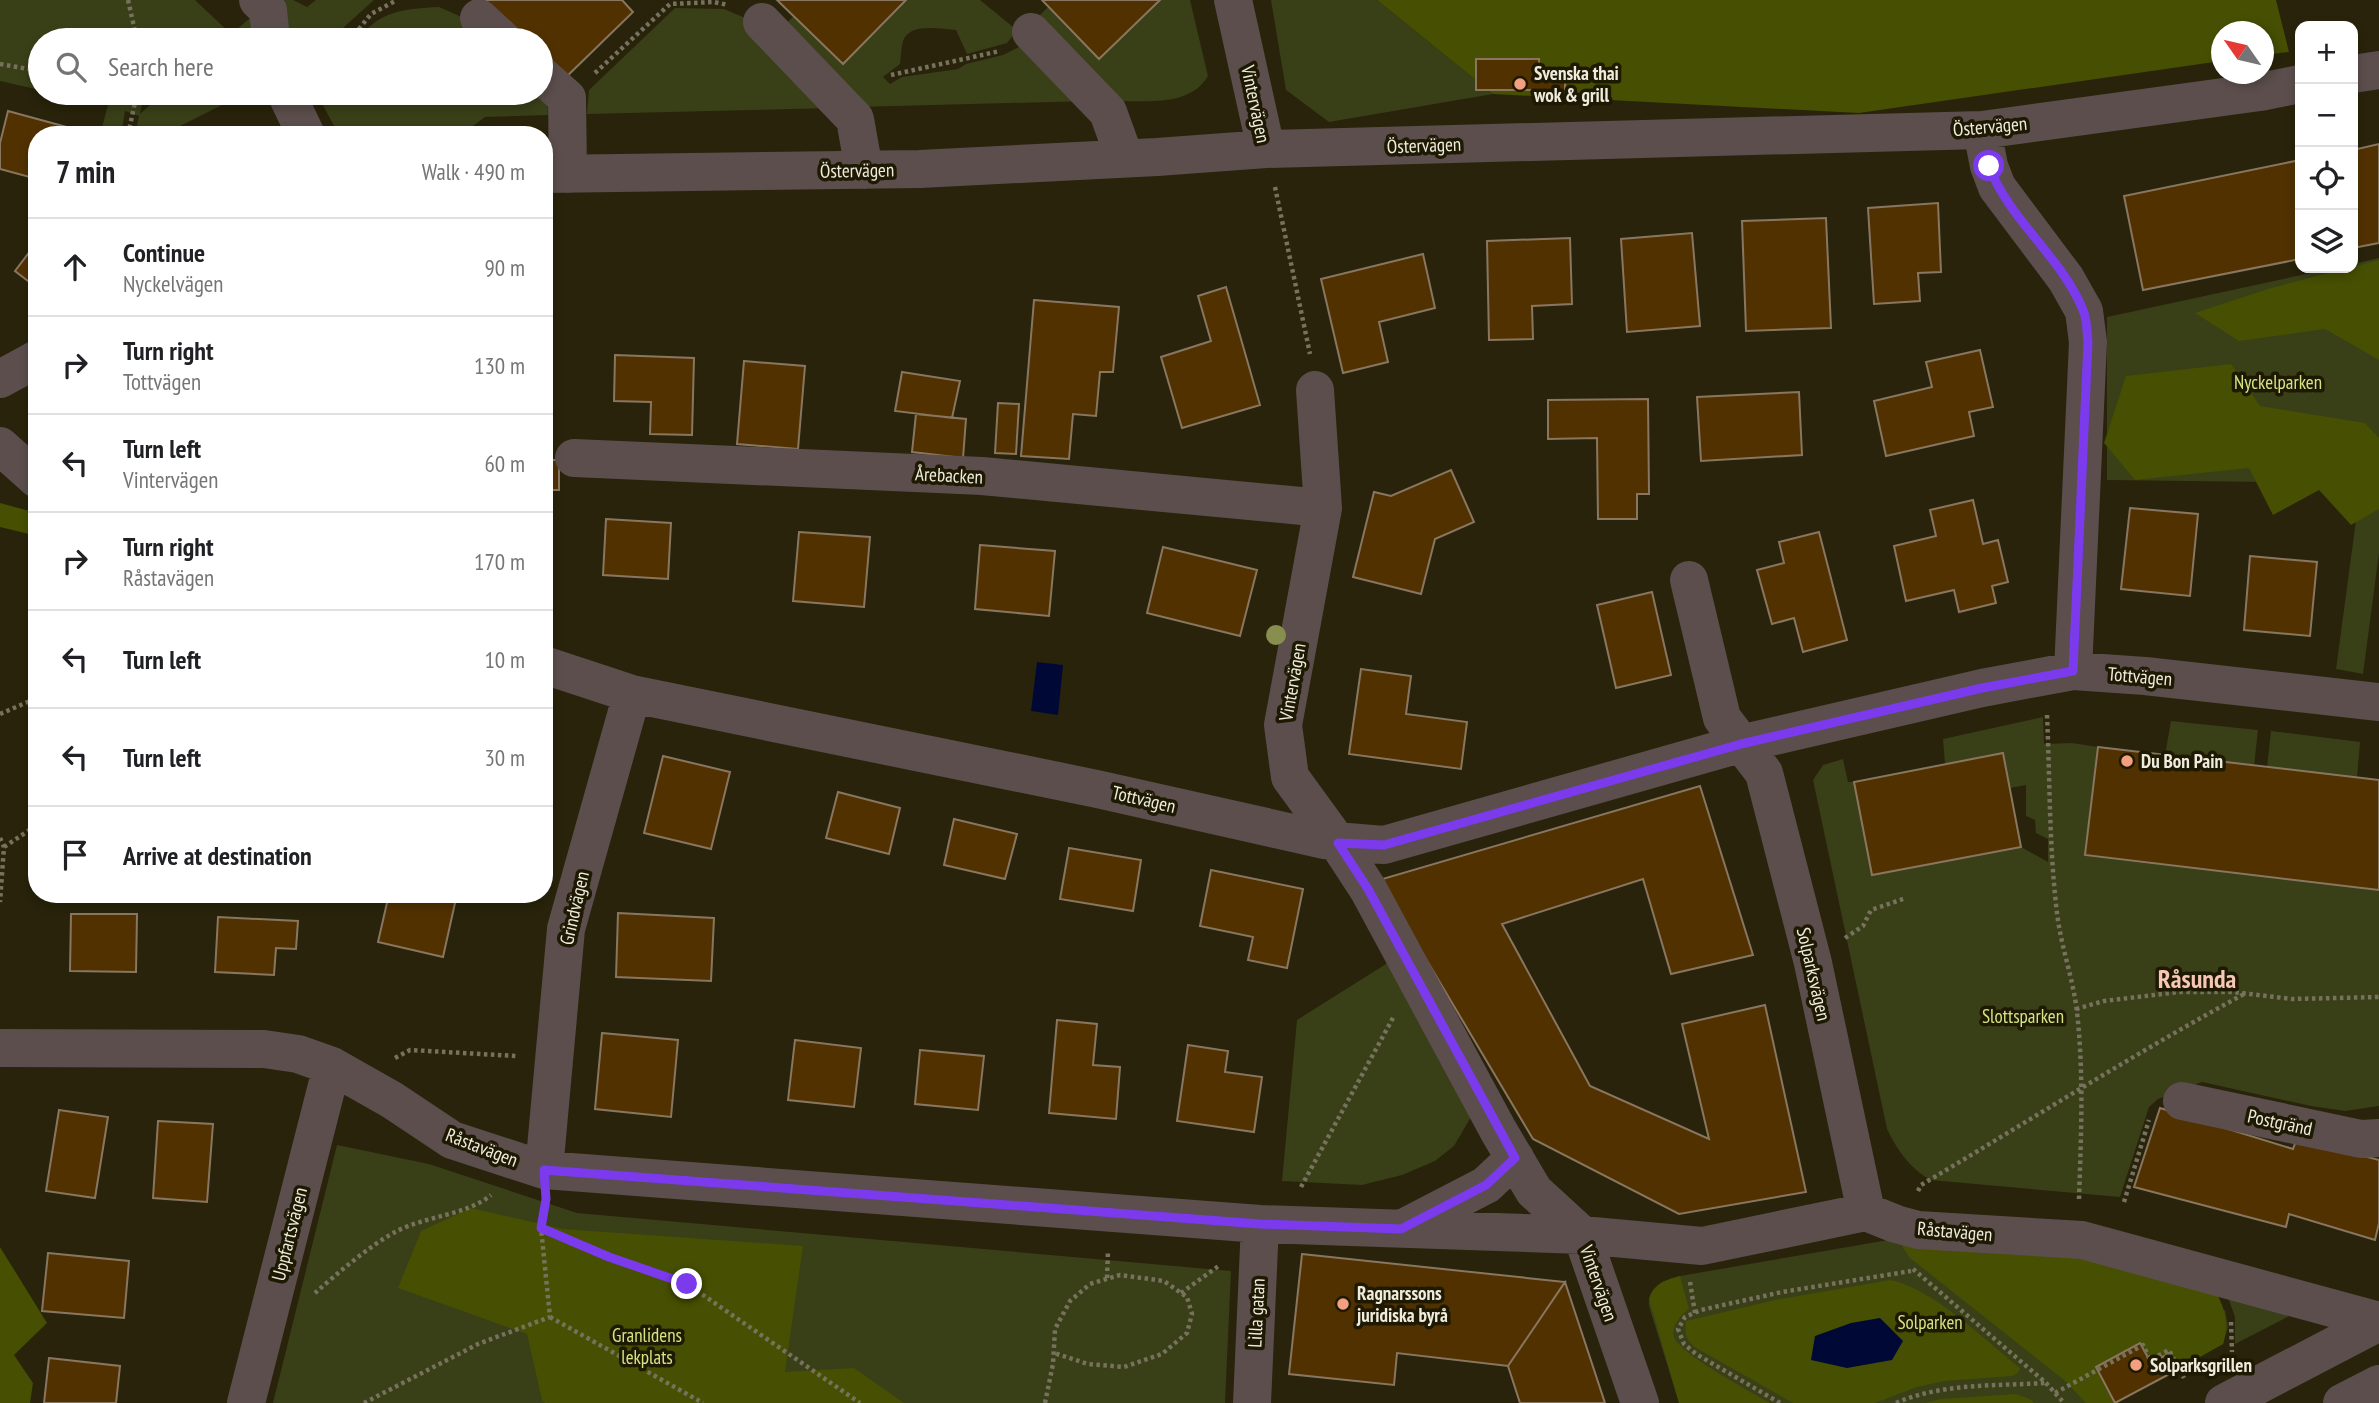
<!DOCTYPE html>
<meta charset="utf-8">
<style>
body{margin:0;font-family:"PT Sans Narrow",sans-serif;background:#f6f6f6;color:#202124}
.controls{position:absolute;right:21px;top:21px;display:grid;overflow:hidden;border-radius:14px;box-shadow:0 4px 10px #0003}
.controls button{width:63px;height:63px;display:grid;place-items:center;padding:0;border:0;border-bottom:2px solid #e0e0e0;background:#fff;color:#202124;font:35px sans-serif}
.compass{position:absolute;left:2211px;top:21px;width:63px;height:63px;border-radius:50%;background:#fff;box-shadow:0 4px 10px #0003;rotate:304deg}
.stop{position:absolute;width:21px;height:21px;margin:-16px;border:5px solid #7c3aed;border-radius:50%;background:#fff}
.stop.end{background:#7c3aed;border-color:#fff;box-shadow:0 2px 7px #0008}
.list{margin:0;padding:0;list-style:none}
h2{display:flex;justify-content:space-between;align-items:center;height:91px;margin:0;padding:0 28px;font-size:30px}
h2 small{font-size:23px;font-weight:400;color:#757577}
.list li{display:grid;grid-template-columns:46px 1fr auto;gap:21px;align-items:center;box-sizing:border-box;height:98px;padding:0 28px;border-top:2px solid #e0e0e0}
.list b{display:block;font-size:26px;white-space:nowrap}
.list p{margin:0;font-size:23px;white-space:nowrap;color:#757577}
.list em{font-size:23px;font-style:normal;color:#757577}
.icon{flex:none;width:38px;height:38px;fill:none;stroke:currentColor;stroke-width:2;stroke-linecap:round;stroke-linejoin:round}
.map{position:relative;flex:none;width:2379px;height:1403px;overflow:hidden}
.search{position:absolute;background:#fff;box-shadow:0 4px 10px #0003;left:28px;top:28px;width:525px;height:77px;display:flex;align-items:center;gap:18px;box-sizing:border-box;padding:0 24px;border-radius:38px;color:#757577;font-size:26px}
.panel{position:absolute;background:#fff;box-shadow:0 4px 10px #0003;left:28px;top:126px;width:525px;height:777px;border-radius:28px}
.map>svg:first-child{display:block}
.green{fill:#393f17}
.forest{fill:#474f02}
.water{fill:#000936}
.building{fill:#513100;stroke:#897660;stroke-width:2}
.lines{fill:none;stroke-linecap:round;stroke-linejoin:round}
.path{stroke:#76725d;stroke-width:4.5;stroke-dasharray:3.5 3.5;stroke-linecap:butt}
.minor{stroke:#5b4e4c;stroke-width:38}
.tree{fill:#878e4e}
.route{stroke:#7c3aed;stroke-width:9}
.poi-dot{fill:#f2a080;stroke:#1e1902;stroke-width:2.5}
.labels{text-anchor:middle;stroke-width:7;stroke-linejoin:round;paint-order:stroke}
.poi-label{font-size:19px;font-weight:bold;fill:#efecdd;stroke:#1e1902;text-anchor:start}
.street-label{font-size:19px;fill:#efecdd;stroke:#1e1902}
.park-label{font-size:19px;fill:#d5e585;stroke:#1e1902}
.district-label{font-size:26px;font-weight:bold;fill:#f7c7b5;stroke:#1e1902}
</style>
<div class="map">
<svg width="2379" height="1403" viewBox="0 0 2379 1403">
<rect width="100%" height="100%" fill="#28230a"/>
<path class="green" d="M0,0h195l36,34 24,-20 3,26h-218v50l-40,-9z
M285,0h8l14,7 9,-7h58l-30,27 -8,13h-50z
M906,0h74l33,27 2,6 -8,10 -40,11 -11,-24c-15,-1 -46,-8 -53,11 -2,7 -2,16 -3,23l-17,13 7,7 12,-7 56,-8 8,-5 37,-9 24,-12 62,58 -231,6 -74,-82 10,-9 49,48z
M1160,0h30l18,76c-19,32 -62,24 -95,25l-79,-80 14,-14 51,52z
M1271,0h106l116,94 -164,28 -43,-32z
M439,7l34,15 18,18h-133c21,-30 47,-31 81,-33z
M675,8l49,1 19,8 92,91 -248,6 2,-24z
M54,93h90l-4,21 12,-11 18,-9 76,-1 -84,42h-27l4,-19 -14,-5 -4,24h-21l8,-30z
M322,93h219l6,3 1,19 -63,2 -24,18h-122l-20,-37z
M2379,258v295l-16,121 -27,-5 25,-186 -254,-3v-163l227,-49h19v-4z
M2043,717l1,27 28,-1 26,4 -13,108 294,35v216l-34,5 -34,-5 -109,-24 -44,17 -9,8 -29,90 -190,-17c-22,-14 -32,-29 -43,-51l-74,-349 10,-15 20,-6 5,23h6l18,93 149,-28 27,15v-23l-12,-6 -1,-13 -9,-4v-31l-16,3 -7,-35 -58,11 -2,-25z
M2171,721l87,9 -4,36 -89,-11z
M2271,731l89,11 -3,36 -90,-11z
M1397,957l74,160 -17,29 -19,15 -33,14 -40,10 -80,-4 15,-161z
M337,1145l92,19 148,49 654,58 -6,132h-952z
M1900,1238l325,72 3,17 -5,17 -108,59h-436l-30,-97c-2,-20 16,-26 31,-30z
M2225,1289l78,20 -68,35v-27z"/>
<path class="forest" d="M1377,0h899l13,52 -25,3v-23h-42l-1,29 -362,52 -366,-19z
M2379,260v100l-54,-31 -86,12 -44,-28 76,-25z
M2231,364l29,42 105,17 14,15v71l-28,16 -32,-35 -46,25 -24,-47 -114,12 -31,-37 22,-67z
M0,503l37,10v23l-37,-9z
M471,1208l92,21 240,17 -18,126 69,-4 50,35h-359l-3,-3 -15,-66 -129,-46 23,-57z
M1900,1238l174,14 144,44c9,18 10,30 5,48l-46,26 -9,-16 -17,9 -12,-20 -43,24 19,36h-29l-22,-23 -154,-122 -7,-10z
M0,1247l47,76 -33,32 19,28 -3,20h-30z
M1680,1276l9,33c-8,6 -18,17 -15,28 6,17 77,55 96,66h-91l-30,-104c6,-16 16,-19 31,-23z
M1890,1280c41,7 96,61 130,88l-2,5 -6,3 -68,5 -27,6 -42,16h-82l-95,-54c-12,-8 -14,-14 -12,-28l89,-21z
M2016,1394l14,5 4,4h-109l15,-4z"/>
<path class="water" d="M1037,662l26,3 -5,50 -27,-4z
M1880,1318l23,23 -11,19 -45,8 -36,-8 4,-24 36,-13z"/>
<path class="building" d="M481,0h141l11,12 -72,70 -20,-21v-21h-21z
M777,0h129l-63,64z
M1042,0h118l-61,59z
M1476,59h63v18h26v25h-27v-12h-62z
M8,111l66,18 -1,6h-36v44l-37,-10v-26z
M2379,144v99l-26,5v-98z
M2300,160v99l-157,31 -19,-94z
M1938,203l3,69 -23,1 2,28 -46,3 -6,-96z
M1826,218l5,110 -85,3 -4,-110z
M1692,233l8,93 -73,6 -6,-93z
M1570,238l2,66 -40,2 1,33 -44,1 -2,-99z
M37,242v46l-22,-17z
M1423,254l12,54 -56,14 9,40 -45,11 -22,-94z
M1226,287l34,118 -78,23 -21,-71 50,-16 -13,-45z
M1034,300l85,7 -6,65h-13l-4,44 -23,-2 -4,45 -48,-3z
M1980,350l13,57 -24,5 5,24 -88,20 -12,-55 58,-14 -6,-25z
M615,355l79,3 -2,77 -42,-1 1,-32 -37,-1z
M744,361l61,5 -7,83 -61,-5z
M544,367h3v93h12v30h-15z
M902,372l58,9 -8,37 -57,-7z
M1799,392l3,63 -101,6 -4,-64z
M1648,399l1,95h-12v25h-39l-1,-81 -49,1v-39z
M998,403l21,1 -3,50 -21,-1z
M916,414l50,5 -3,39 -51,-6z
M1451,470l23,52 -39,17 -14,55 -68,-17 21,-85 17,4z
M1973,500l10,44 15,-4 10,42 -16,4 4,17 -37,9 -5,-22 -48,11 -12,-55 42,-10 -6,-26z
M2130,508l68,6 -8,82 -69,-7z
M606,519l65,4 -3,56 -65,-4z
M799,532l71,5 -6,70 -71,-6z
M1819,532l28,108 -44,12 -9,-34 -22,6 -15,-54 27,-7 -5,-21z
M980,545l75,6 -6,65 -74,-7z
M1163,547l94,23 -17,66 -93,-23z
M2250,556l67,6 -7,74 -66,-6z
M1652,592l19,83 -55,13 -19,-83z
M1361,669l50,7 -5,38 61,8 -6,47 -112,-15z
M2098,747l281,33v110l-294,-35z
M2003,753l18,94 -149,28 -18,-93z
M663,756l67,16 -19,77 -67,-16z
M1700,786l53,169 -82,19 -28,-95 -141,45 88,162 119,53 -27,-115 83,-19 41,187 -127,22 -146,-75 -154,-259z
M838,792l62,16 -11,46 -63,-16z
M954,819l63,15 -12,45 -61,-14z
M1069,848l72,12 -8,51 -73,-12z
M1211,870l92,19 -16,79 -39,-8 5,-23 -53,-11z
M389,894h68l-14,63 -65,-15z
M618,913l96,5 -3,63 -95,-4z
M71,914h66l-1,58 -66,-1z
M218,917l80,4 -2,28 -20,-1 -2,27 -59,-3z
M1057,1020l40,4 -4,41 27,2 -4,52 -67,-6z
M602,1033l76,7 -7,77 -76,-8z
M795,1040l66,8 -7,59 -66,-7z
M1188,1045l40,6 -3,21 37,5 -8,55 -77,-11z
M920,1050l64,6 -6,54 -63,-6z
M2160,1108l133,41 4,-11 82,22v63l-4,17 -86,-26 -3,13 -152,-40z
M59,1110l49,7 -13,81 -49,-7z
M158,1121l55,3 -6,78 -54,-4z
M48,1253l81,8 -5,57 -82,-7z
M1302,1254l263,28 -57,84 -111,-13 -3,32 -105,-11z
M1565,1282l40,121h-85l-12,-37z
M2140,1343l11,20 17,-9 9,16 -62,33 -19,-36z
M49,1358l71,8 -4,37h-72z"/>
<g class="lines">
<path class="path" d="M128,0l9,40
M350,40l21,-26 26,-14
M0,64l40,7
M595,73l75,-69 44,-2 14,3
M891,75l109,-24
M128,135l9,-42
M1275,187l35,167
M0,714l37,-16
M2047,715c3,66 2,132 10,198 4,34 16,65 20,99 7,63 4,125 2,187
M0,838l4,9 -4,55
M4,847l33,-22
M1845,938l18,-12 8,-16 35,-12
M2076,1009l28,-8 75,-9h54l59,7 87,-2
M395,1058l15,-8 106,6
M1301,1187l93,-171
M1918,1191l3,-6c108,-64 214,-132 325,-192
M2124,1202l25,-82
M541,1228l68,29 78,27 173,119
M1913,1269l133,114 18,20
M1107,1278l1,-27
M1690,1282l5,31
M315,1293c23,-20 55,-48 82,-62 29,-15 70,-16 94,-36
M1181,1293l39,-28
M550,1317l153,86
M2231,1322l1,30
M2055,1393l88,-48 7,15 19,-10 15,28
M364,1403l114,-59 72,-27 -9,-89 3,-19
M1045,1403l8,-39 2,-35 15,-28 20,-17 30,-9 44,6 23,16 5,17 -5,19 -25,21 -38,13 -36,-3 -34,-11
M1780,1403l-84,-49 -12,-10 -6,-15 7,-12 16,-7 81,-18 129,-21
M1896,1403c46,-20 99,-17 149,-20"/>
<path class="minor" d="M258,0l10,10 3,30
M1233,0l33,149
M479,18l24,22
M762,22l93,97 9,51
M1031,32l77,80 17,47
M2353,74l26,-4
M541,75l26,23 1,76
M286,93l20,42
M1982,130l7,36 8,21 69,92 18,32 4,31 -15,329
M544,174l376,-5 237,-12 109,-8 716,-19 278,-38 40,-8
M0,379l37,-20
M1315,390l8,118 -40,217 7,52 48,66 30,46 130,241 36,61 48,44 58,168
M0,446l37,33
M574,458l408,18 341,32
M1689,580l33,138 42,55 49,190 53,249
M544,665l88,29 465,95 227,51 60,5 356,-101 242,-56 91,-17 72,5 234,26
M0,1048l264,1 34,5 34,12 60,34 60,40 92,30 716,54 322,11 120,11 164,-34 30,12 22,6 164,10 297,81
M2182,1101l179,38 18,-1
M544,1170l22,-241 66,-235
M1403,1228l83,-43 29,-27
M246,1403l86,-337
M1252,1403l8,-179
M2224,1403l155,-81
M2342,1403l37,-19"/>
</g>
<circle class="tree" cx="1276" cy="635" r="10"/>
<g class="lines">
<path class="route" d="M687,1284l-78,-27 -68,-29 5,-29 -2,-29 716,54 141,5 85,-44 29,-27 -147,-269 -30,-46 46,2 357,-101 241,-56 91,-17 15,-329c-1,-10 -1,-23 -5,-32 -22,-54 -74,-90 -94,-144"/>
</g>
<g class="poi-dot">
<circle cx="1520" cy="84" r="7"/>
<circle cx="2127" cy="761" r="7"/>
<circle cx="1343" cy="1304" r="7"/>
<circle cx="2136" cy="1365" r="7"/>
</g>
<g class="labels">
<g class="poi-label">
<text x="1534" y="80">Svenska thai<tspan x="1534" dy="22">wok &amp; grill</tspan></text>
<text x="2141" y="768">Du Bon Pain</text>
<text x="1357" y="1300">Ragnarssons<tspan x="1357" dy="22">juridiska byrå</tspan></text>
<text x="2150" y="1372">Solparksgrillen</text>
</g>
<g class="street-label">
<text transform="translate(1256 104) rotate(78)" y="7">Vintervägen</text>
<text transform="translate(1990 126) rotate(-5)" y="7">Östervägen</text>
<text transform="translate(1424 145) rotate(-2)" y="7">Östervägen</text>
<text transform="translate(857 170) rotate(-1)" y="7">Östervägen</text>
<text transform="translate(949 475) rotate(3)" y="7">Årebacken</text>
<text transform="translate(2140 676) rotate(5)" y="7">Tottvägen</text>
<text transform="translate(1292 682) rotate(-80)" y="7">Vintervägen</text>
<text transform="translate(1144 799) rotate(13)" y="7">Tottvägen</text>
<text transform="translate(574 908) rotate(-77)" y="7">Grindvägen</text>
<text transform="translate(1814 974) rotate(77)" y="7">Solparksvägen</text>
<text transform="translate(2280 1122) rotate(12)" y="7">Postgränd</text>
<text transform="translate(482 1147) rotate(21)" y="7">Råstavägen</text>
<text transform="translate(1955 1231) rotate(5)" y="7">Råstavägen</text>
<text transform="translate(289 1234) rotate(-76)" y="7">Uppfartsvägen</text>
<text transform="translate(1599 1283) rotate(71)" y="7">Vintervägen</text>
<text transform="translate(1256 1313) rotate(-87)" y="7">Lilla gatan</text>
</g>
<g class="park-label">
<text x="2278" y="389">Nyckelparken</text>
<text x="2023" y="1023">Slottsparken</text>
<text x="1930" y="1329">Solparken</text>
<text x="647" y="1342">Granlidens<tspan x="647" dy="22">lekplats</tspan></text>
</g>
<g class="district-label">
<text x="2197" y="988">Råsunda</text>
</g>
</g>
</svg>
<div class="controls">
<button>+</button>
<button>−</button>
<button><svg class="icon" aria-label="locate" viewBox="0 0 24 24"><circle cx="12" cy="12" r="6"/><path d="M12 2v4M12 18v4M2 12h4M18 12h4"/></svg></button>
<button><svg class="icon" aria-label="layers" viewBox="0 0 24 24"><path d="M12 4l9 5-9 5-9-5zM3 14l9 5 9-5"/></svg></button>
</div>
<svg class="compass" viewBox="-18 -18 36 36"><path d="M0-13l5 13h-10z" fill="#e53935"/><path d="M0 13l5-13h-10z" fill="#757577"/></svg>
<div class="stop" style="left:1989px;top:166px"></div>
<div class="stop end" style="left:687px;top:1284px"></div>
<div class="search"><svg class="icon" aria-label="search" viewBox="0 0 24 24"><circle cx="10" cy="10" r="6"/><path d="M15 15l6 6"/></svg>Search here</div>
<section class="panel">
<h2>7 min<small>Walk · 490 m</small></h2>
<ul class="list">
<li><svg class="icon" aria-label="ahead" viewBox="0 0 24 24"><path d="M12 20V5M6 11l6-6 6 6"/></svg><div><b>Continue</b><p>Nyckelvägen</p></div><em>90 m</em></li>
<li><svg class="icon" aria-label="right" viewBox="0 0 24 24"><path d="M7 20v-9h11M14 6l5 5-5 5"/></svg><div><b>Turn right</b><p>Tottvägen</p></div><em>130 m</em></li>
<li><svg class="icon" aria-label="left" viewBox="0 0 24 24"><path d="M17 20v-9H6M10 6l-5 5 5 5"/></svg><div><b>Turn left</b><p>Vintervägen</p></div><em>60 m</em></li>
<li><svg class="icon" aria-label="right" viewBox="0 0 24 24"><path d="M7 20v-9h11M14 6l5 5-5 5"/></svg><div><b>Turn right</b><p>Råstavägen</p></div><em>170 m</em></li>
<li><svg class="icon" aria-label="left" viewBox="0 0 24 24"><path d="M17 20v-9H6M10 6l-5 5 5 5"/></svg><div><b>Turn left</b></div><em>10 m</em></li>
<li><svg class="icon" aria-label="left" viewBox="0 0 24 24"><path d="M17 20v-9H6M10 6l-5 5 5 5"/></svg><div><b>Turn left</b></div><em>30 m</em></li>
<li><svg class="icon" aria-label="arrive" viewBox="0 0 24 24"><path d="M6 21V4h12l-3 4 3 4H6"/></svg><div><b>Arrive at destination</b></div></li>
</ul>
</section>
</div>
